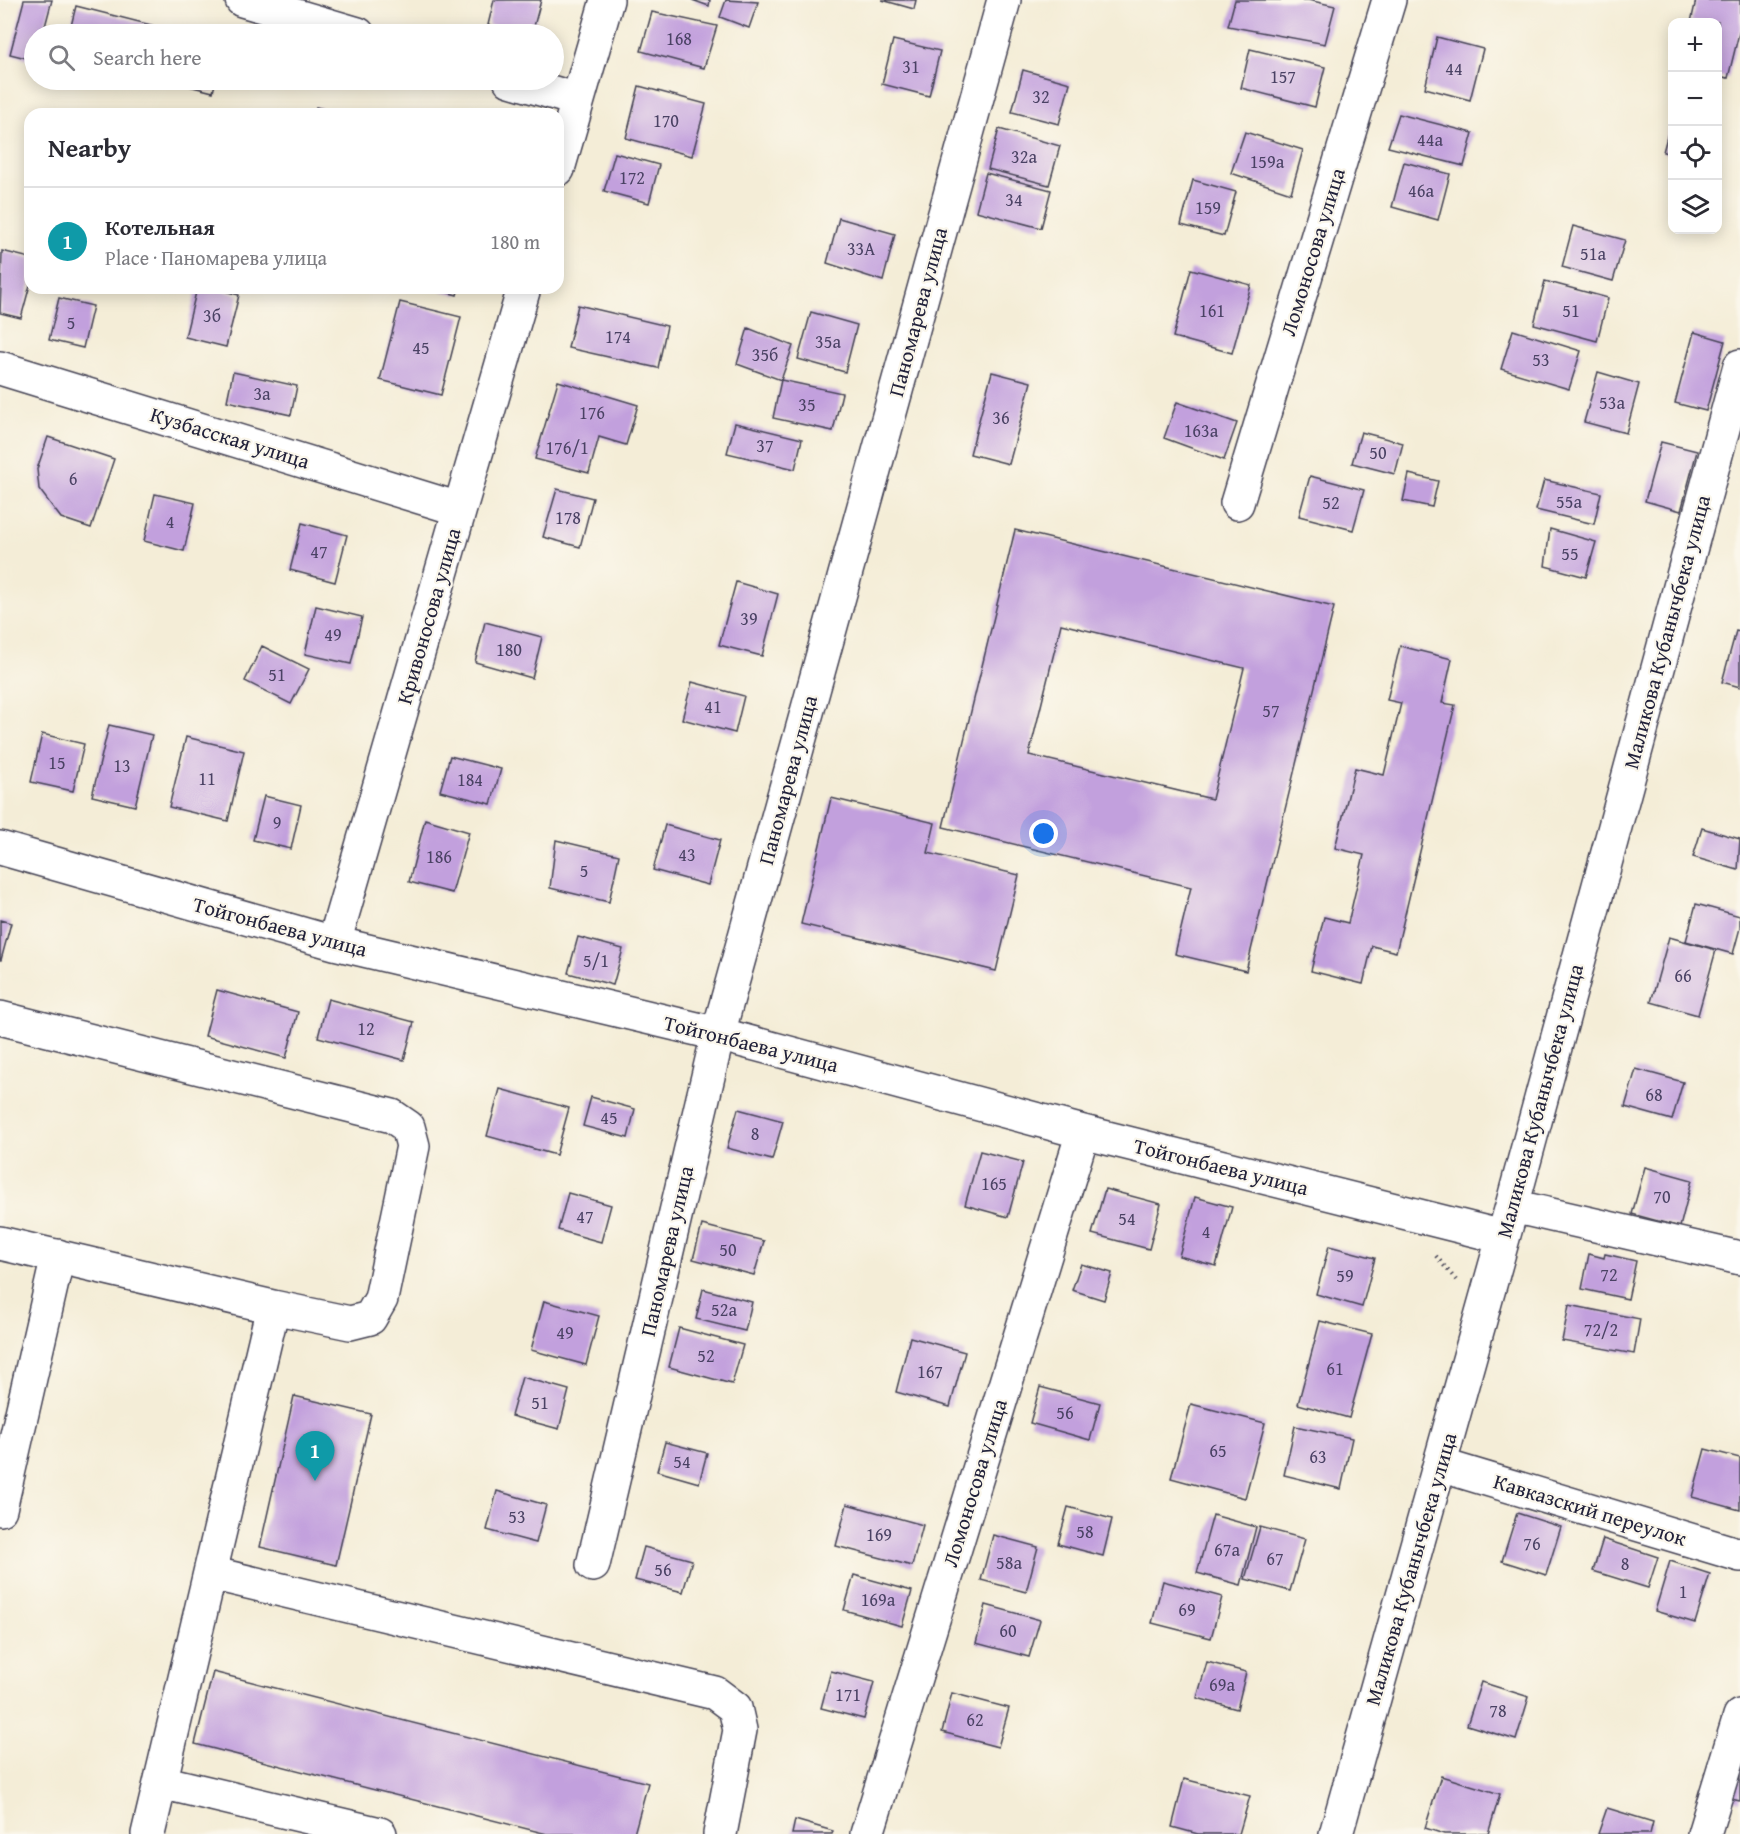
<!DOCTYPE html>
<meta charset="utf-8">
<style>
body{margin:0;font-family:"Gentium Book Plus",serif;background:#f7f7f7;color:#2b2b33}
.controls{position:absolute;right:18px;top:18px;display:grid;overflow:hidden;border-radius:12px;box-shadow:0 3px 15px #0003}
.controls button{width:54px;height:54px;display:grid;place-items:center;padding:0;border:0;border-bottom:2px solid #e1e1e2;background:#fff;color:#2b2b33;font:30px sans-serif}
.you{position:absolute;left:1044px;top:834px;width:21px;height:21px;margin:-15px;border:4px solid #fff;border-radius:50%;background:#1a73e8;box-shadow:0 0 0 9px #1a73e833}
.badge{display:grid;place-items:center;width:39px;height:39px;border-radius:50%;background:#ea580c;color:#fff;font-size:20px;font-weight:700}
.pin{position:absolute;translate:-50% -50px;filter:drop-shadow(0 2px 3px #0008)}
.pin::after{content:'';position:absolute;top:32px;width:21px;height:18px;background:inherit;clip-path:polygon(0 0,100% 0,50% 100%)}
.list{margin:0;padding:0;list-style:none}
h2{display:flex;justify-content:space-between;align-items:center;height:78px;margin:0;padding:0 24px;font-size:26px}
h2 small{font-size:20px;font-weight:400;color:#7c7c81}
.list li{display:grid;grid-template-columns:39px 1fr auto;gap:18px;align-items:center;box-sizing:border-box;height:108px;padding:0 24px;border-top:2px solid #e1e1e2}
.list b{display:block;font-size:22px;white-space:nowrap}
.list p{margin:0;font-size:20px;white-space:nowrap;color:#7c7c81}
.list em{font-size:20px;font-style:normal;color:#7c7c81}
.icon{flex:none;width:33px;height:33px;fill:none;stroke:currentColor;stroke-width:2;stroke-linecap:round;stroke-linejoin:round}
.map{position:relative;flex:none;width:1740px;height:1834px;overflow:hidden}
.search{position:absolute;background:#fff;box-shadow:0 3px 15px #0003;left:24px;top:24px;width:540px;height:66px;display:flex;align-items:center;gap:15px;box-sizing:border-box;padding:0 21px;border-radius:33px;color:#7c7c81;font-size:22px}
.panel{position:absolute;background:#fff;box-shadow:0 3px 15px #0003;left:24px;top:108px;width:540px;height:186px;border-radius:18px}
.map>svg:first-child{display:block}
.building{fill:#c2a0dd;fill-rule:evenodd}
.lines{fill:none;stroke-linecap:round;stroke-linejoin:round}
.minor-casing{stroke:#424052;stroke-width:36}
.path{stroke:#424052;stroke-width:4;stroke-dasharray:1.5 4.5;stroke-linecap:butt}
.minor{stroke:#fff;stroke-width:33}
.labels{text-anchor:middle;stroke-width:4.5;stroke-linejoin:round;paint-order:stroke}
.number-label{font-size:18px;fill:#4a4264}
.street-label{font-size:21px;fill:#22223b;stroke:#fbf7ec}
</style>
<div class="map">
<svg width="1740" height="1834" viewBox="0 0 1740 1834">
<rect width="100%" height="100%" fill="#fbf7ec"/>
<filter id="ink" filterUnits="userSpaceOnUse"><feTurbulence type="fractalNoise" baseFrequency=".0167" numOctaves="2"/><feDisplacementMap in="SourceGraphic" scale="12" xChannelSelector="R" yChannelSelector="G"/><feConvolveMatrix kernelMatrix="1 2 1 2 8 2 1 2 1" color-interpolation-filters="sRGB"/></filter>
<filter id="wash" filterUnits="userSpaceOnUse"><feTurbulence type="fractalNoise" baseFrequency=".008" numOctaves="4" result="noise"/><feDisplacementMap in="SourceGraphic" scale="24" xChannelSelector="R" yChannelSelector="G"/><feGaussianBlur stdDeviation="1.35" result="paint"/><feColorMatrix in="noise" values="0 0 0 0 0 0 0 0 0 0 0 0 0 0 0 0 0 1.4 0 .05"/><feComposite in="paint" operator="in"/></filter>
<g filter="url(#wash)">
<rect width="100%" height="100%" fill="#f4edd7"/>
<g id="blocks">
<path class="building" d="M24,0h28l-9,34h-9v26l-24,-6z
M494,0h47l-9,34 -44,-9z
M692,0h18l-1,6z
M726,0l32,2 -9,26 -29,-11z
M882,0h34l-2,9z
M1235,0h73l27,6 -10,38 -97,-18z
M1696,0h44v29l-12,49 -10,-2v-54h-27z
M76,6l79,20 -2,8h-84z
M652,12l65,14 -13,42 -63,-17z
M1437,37l46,12 -13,51 -45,-12z
M893,40l47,11 -11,45 -47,-12z
M1250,49l75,18 -10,40 -74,-19z
M1023,70l47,13 -11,41 -47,-12z
M165,80h51l-3,12z
M639,86l67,18 -14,52 -66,-18z
M316,107l24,6v1h-25z
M1399,114l74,19 -9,33 -76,-19z
M1672,118v36l-9,-2z
M999,129l61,17 -11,39 -61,-16z
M1245,132l58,18 -12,43 -60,-20z
M615,153l44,12 -10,38 -45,-12z
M1404,162l46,12 -12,46 -46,-13z
M986,173l65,17 -10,38 -65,-17z
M1193,180l43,12 -12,44 -43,-11z
M839,218l56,16 -12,47 -56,-18z
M1573,226l52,14 -12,41 -51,-14z
M2,251l28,7v27l-9,33 -21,-5z
M1191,269l60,16 -19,68 -59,-16z
M1545,281l63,17 -11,43 -63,-17z
M197,288h17l25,7 -13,52 -41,-10z
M432,288h27l-2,7z
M59,298l34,8 -10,42 -34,-8z
M400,302l61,15 -20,78 -61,-15z
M578,305l89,21 -9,42 -90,-20z
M811,312l46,13 -12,47 -47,-13z
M748,328l45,18 -12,34 -44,-16z
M1513,330l68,21 -12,38 -68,-20z
M1694,332l31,9 -19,70 -31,-8z
M233,372l64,14 -6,29 -64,-14z
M992,372l39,10 -22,82 -39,-10z
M1598,372l41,12 -13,49 -42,-11z
M781,380l61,13 -9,38 -60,-13z
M558,381l80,24 -12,40 -27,-8 -10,36 -54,-14z
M1177,402l60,21 -13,37 -60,-22z
M735,423l67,16 -7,30 -68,-16z
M1361,432l42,11 -8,31 -43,-11z
M48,437l66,22 -23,69 -30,-10 -22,-29 -2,-20z
M1661,442l36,9 -16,60 -36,-10z
M1409,474l29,7 -6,26 -29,-6z
M1310,476l54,14 -11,40 -54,-14z
M1544,480l57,13 -7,31 -58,-14z
M557,489l36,9 -13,49 -37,-10z
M155,494l40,9 -11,48 -40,-10z
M302,523l45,12 -12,47 -45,-12z
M1550,529l46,13 -10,35 -41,-11z
M1015,530l319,77 -88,364 -71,-17 16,-67 -248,-60zM1061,624l183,44 -32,131 -183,-44z
M736,582l42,12 -16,62 -43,-11z
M316,606l46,11 -11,47 -46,-10z
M485,622l57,15 -10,41 -57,-16z
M1736,631l4,1v55l-18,-5z
M262,646l47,23 -18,35 -46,-23z
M1400,646l52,13 -10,44 13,2 -59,247 -24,-6 -9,38 -52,-13 13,-54 24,6 16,-68 -29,-7 20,-80 29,7 17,-72 -14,-3z
M692,682l52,14 -9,37 -53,-14z
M109,725l43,10 -17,71 -43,-10z
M42,734l42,10 -11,47 -42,-9z
M186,737l58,14 -16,70 -59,-14z
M450,756l51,13 -10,35 -51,-13z
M264,796l37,9 -10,44 -38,-9z
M831,798l104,25 -7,30 91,22 -23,96 -195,-47z
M425,819l44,13 -17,61 -43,-11z
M665,825l55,15 -12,45 -55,-15z
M1702,828l38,11 -2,31 -45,-13z
M556,840l63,15 -10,47 -59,-14z
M1696,904l44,12v12l-7,26 -47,-13z
M0,920l11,3 -10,37h-1z
M578,937l45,12 -10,36 -45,-12z
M1669,937l47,13 -18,65 -47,-13z
M217,990l81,22 -12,46 -81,-22z
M328,999l86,23 -10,38 -86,-23z
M1636,1069l47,13 -11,38 -47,-13z
M500,1089l69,19 -13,47 -69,-19z
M591,1097l44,12 -7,29 -45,-12z
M738,1109l45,12 -11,39 -45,-12z
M980,1151l43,11 -15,55 -43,-12z
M1645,1167l47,13 -12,47 -48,-13z
M1105,1189l56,15 -12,45 -57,-15z
M568,1193l43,12 -10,37 -43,-12z
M1195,1197l37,10 -16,59 -37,-10z
M702,1225l62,16 -10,34 -61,-16z
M1329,1246l46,12 -13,49 -46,-13z
M1589,1254l15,4 1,-4 31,7 -8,38 -46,-10z
M1081,1264l31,9 -8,27 -32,-10z
M703,1289l49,13 -7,29 -49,-12z
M544,1301l55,15 -13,49 -55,-15z
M1569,1305l71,14 -6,35 -72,-13z
M1320,1321l52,13 -23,84 -51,-14z
M679,1328l64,17 -11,39 -63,-17z
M910,1337l55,15 -15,55 -54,-15z
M522,1377l47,13 -10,39 -48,-13z
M1040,1387l60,16 -10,37 -60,-17z
M294,1396l77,18 -35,151 -76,-18z
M1191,1404l74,19 -20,75 -74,-20z
M1295,1426l57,12 -11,51 -57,-14z
M665,1442l42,11 -8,30 -42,-12z
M1705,1449l35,9v52l-48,-13z
M497,1491l49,14 -10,38 -49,-13z
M847,1504l76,21 -11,41 -76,-20z
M1068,1507l44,12 -9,37 -45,-12z
M1517,1513l44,14 -15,48 -44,-14z
M1213,1515l43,12 -15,58 -44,-12z
M1260,1527l45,12 -15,52 -45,-12z
M993,1535l45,12 -12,45 -45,-12z
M1603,1539l55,18 -10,31 -55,-17z
M644,1547l48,13 -9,32 -48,-12z
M1670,1561l40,13 -15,49 -40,-12z
M854,1575l58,16 -10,35 -58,-16z
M1163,1581l59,16 -11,41 -59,-15z
M986,1605l54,15 -11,37 -53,-14z
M1207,1662l39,10 -9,37 -40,-11z
M831,1671l43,11 -10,37 -43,-11z
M213,1672l435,111 -14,51h-87l-352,-90z
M1481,1682l48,15 -13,43 -49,-15z
M952,1693l57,15 -11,39 -56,-15z
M1740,1767v34l-9,-2z
M1441,1776l59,18 -12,40h-44l-19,-6z
M1184,1779l66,17 -11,38h-41l-26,-7z
M1607,1808l46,14 -3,12h-52z
M795,1820l38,11 -1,3h-40z"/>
</g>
</g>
<g filter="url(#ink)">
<use href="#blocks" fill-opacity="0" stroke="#424052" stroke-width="1.5"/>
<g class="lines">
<g class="minor-casing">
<path id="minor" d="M242,0l116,34
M510,80l68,20
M558,169l49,-169
M0,368l459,141
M1237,503l152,-503
M0,848l334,95 384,91 365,98 420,105
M334,943l190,-655
M0,1018l392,98 16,11 5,19 -32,153 -11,19 -20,5 -77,-16 -273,-64
M1512,1206l228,52
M1440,1465l300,90
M0,1509l58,-253
M593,1565l125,-531 286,-1034
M210,1573l505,120 20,15 5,22 -20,104
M161,1782l219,52
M148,1834l125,-527
M867,1834l216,-702
M1336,1834l176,-628 228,-840
M1704,1834l36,-118"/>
</g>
<path class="path" d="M1436,1256l20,24"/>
<use href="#minor" class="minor"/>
</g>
</g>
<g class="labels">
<g class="number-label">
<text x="679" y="45">168</text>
<text x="911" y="73">31</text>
<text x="1454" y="75">44</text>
<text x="1283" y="83">157</text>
<text x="1041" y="103">32</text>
<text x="666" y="127">170</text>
<text x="1430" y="146">44а</text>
<text x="1024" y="163">32а</text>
<text x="1267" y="168">159а</text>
<text x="632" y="184">172</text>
<text x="1421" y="197">46а</text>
<text x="1014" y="206">34</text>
<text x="1208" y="214">159</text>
<text x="861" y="255">33А</text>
<text x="1593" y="260">51а</text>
<text x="1212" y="317">161</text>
<text x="1571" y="317">51</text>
<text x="212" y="322">3б</text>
<text x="71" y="329">5</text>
<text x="618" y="343">174</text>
<text x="828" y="348">35а</text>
<text x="421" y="354">45</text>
<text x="765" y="361">35б</text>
<text x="1541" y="366">53</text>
<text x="262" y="400">3а</text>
<text x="1612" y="409">53а</text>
<text x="807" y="411">35</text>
<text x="592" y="419">176</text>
<text x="1001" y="424">36</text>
<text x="1201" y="437">163а</text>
<text x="765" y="452">37</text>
<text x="567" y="454">176/1</text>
<text x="1378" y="459">50</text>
<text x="73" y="485">6</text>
<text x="1569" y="508">55а</text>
<text x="1331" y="509">52</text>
<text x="568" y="524">178</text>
<text x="170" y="528">4</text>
<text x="319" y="558">47</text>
<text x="1570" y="560">55</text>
<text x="749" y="625">39</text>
<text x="333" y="641">49</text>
<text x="509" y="656">180</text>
<text x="277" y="681">51</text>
<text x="713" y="713">41</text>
<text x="1271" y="717">57</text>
<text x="57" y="769">15</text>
<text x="122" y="772">13</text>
<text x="207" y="785">11</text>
<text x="470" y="786">184</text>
<text x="277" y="829">9</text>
<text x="687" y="861">43</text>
<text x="439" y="863">186</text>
<text x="584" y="877">5</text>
<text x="596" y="967">5/1</text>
<text x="1683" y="982">66</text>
<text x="366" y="1035">12</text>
<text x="1654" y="1101">68</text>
<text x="609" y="1124">45</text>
<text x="755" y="1140">8</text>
<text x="994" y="1190">165</text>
<text x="1662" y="1203">70</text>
<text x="585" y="1223">47</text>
<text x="1127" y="1225">54</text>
<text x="1206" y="1238">4</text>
<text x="728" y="1256">50</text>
<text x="1609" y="1281">72</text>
<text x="1345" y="1282">59</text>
<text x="724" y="1316">52а</text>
<text x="1601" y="1336">72/2</text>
<text x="565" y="1339">49</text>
<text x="706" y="1362">52</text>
<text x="1335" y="1375">61</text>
<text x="930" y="1378">167</text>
<text x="540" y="1409">51</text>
<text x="1065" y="1419">56</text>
<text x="1218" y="1457">65</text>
<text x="1318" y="1463">63</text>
<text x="682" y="1468">54</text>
<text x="517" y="1523">53</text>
<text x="1085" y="1538">58</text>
<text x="879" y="1541">169</text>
<text x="1532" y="1550">76</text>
<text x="1227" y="1556">67а</text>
<text x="1275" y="1565">67</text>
<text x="1009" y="1569">58а</text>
<text x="1625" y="1570">8</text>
<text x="663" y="1576">56</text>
<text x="1683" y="1598">1</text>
<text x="878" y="1606">169а</text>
<text x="1187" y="1616">69</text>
<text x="1008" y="1637">60</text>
<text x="1222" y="1691">69а</text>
<text x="848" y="1701">171</text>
<text x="1498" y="1717">78</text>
<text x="975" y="1726">62</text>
</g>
<g class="street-label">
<text transform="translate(1313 252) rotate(-73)" y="7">Ломоносова улица</text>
<text transform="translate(918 312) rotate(-75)" y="7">Паномарева улица</text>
<text transform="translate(230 438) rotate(17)" y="7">Кузбасская улица</text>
<text transform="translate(429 616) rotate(-74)" y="7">Кривоносова улица</text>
<text transform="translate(1667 632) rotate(-75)" y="7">Маликова Кубанычбека улица</text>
<text transform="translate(788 780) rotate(-75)" y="7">Паномарева улица</text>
<text transform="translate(280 927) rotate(15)" y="7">Тойгонбаева улица</text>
<text transform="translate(751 1044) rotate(14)" y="7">Тойгонбаева улица</text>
<text transform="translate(1540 1101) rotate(-75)" y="7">Маликова Кубанычбека улица</text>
<text transform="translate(1221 1167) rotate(14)" y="7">Тойгонбаева улица</text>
<text transform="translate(667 1251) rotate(-77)" y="7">Паномарева улица</text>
<text transform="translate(975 1483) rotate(-73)" y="7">Ломоносова улица</text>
<text transform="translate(1590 1510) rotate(17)" y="7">Кавказский переулок</text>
<text transform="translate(1411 1569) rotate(-74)" y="7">Маликова Кубанычбека улица</text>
</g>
</g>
</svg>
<div class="controls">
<button>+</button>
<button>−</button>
<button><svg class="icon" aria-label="locate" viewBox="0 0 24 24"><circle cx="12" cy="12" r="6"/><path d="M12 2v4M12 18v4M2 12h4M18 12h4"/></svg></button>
<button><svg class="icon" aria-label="layers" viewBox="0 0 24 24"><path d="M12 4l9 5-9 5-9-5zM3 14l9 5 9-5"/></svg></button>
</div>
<div class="you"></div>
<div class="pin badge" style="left:315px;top:1481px;background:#0f9aa8">1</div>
<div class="search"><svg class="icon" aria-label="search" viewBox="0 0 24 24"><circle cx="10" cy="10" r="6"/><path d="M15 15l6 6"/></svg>Search here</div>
<section class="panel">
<h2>Nearby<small></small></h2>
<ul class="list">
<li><span class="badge" style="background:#0f9aa8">1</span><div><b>Котельная</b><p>Place · Паномарева улица</p></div><em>180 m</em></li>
</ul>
</section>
</div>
